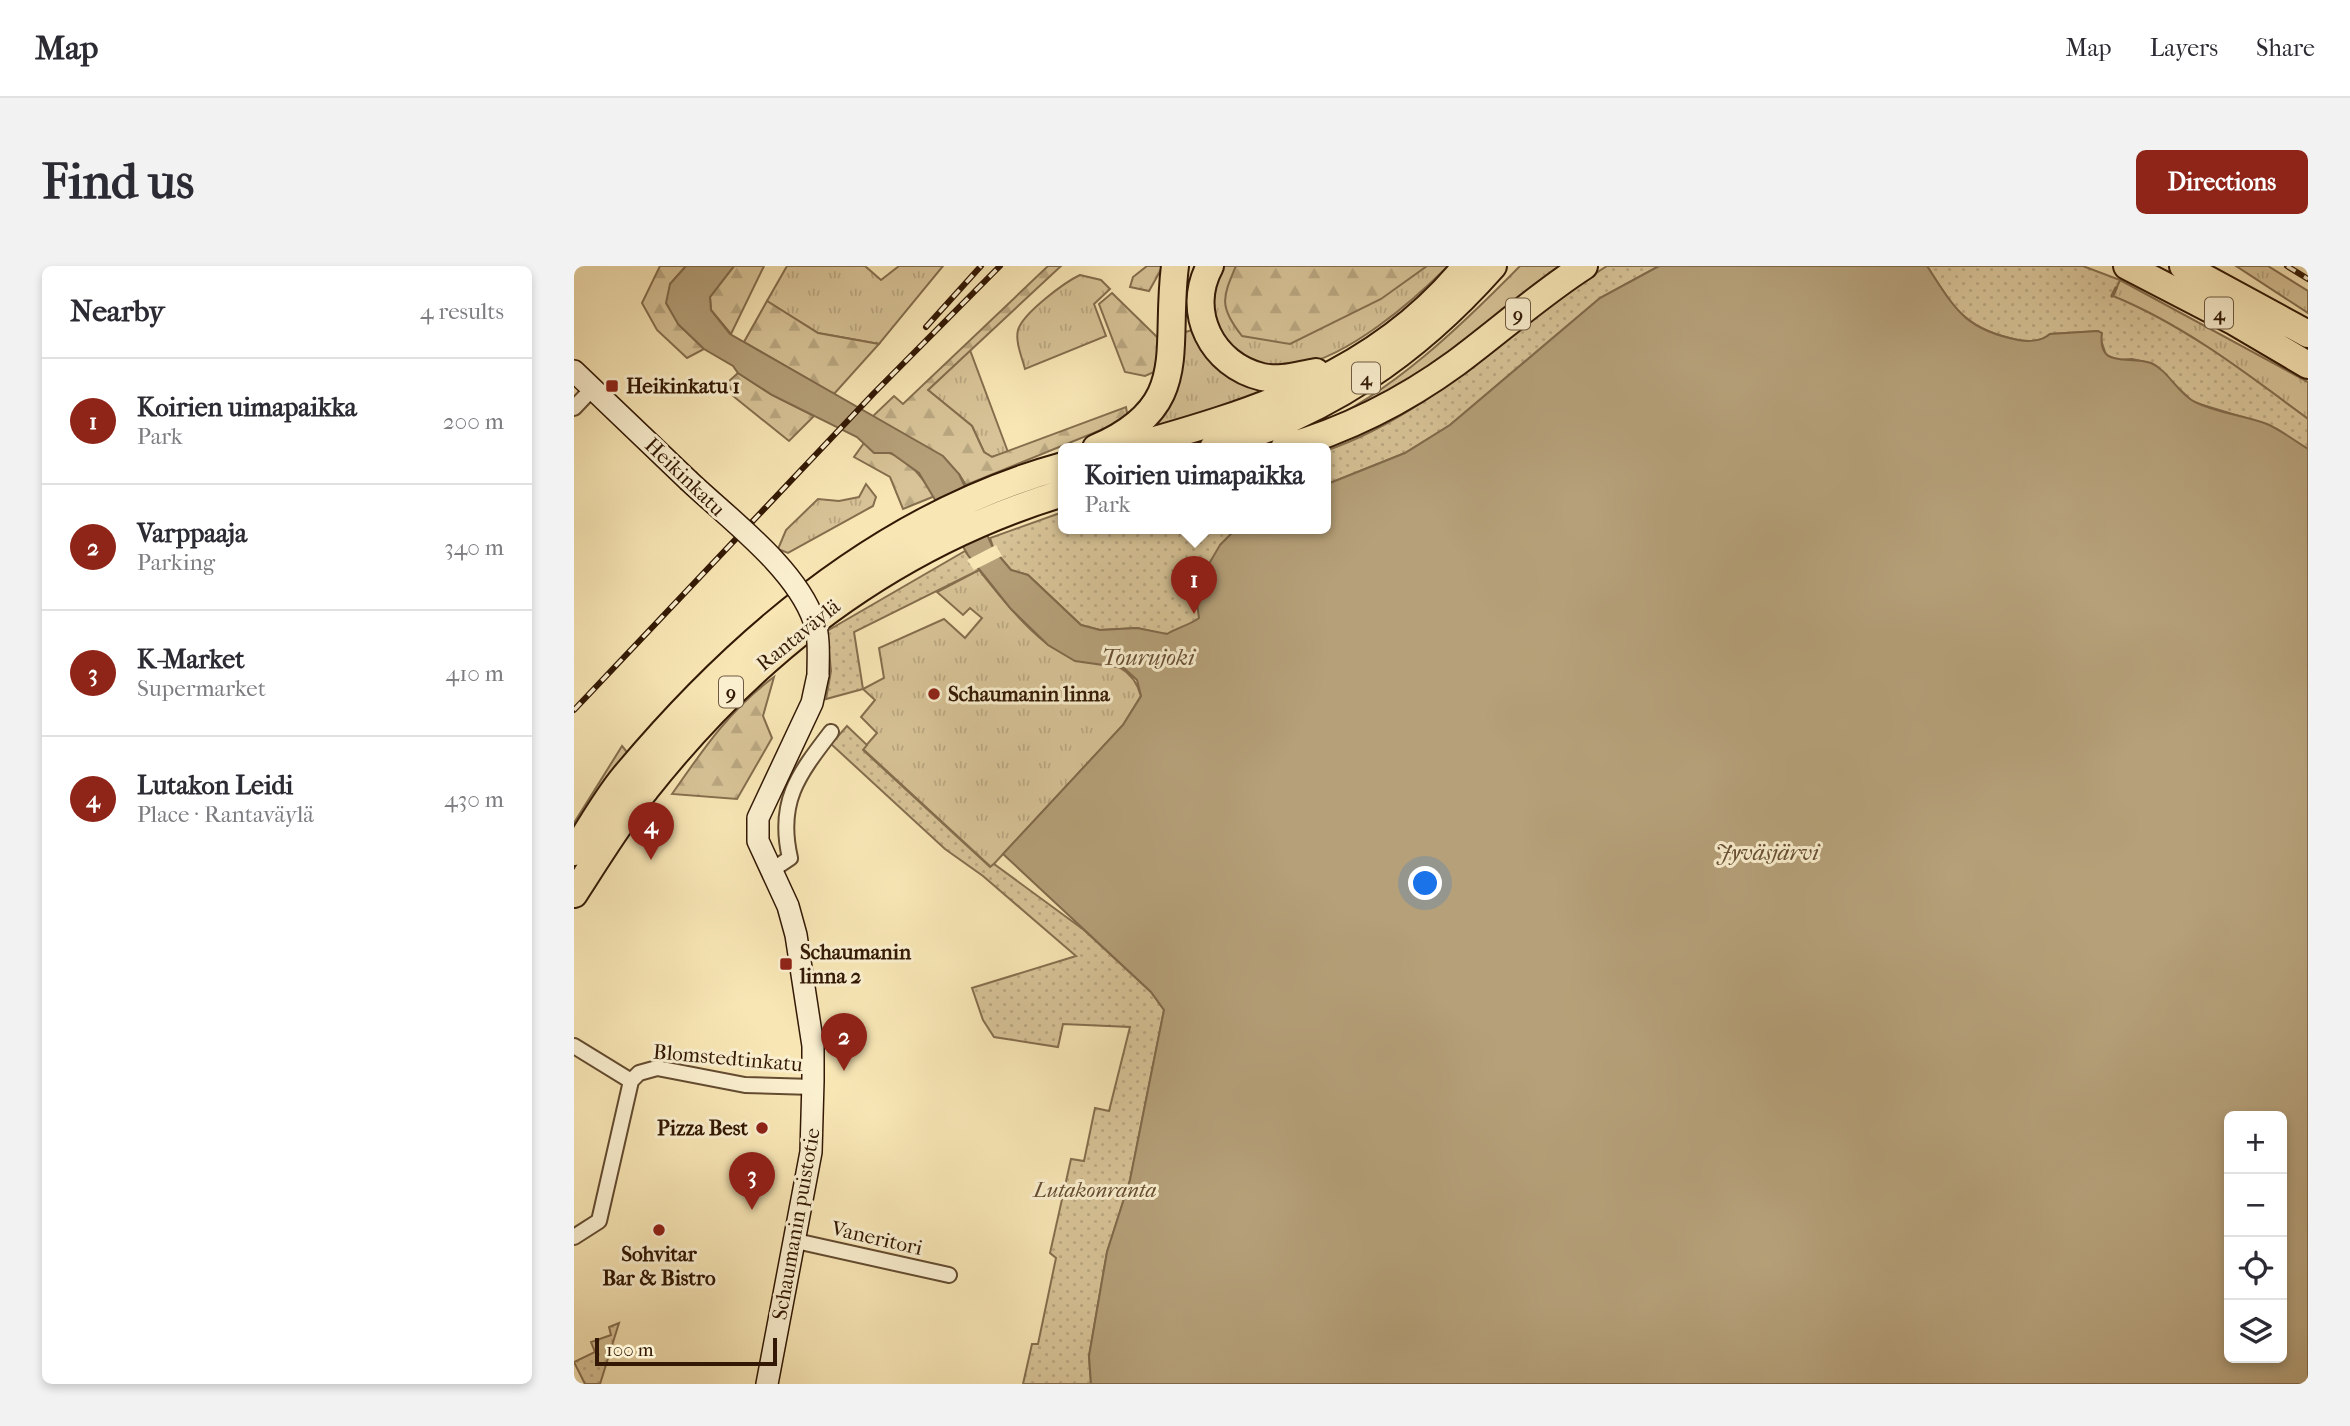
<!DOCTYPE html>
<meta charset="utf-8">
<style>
body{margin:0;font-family:"IM FELL French Canon",serif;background:#f2f2f3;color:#2b2b33}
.controls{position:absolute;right:21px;bottom:21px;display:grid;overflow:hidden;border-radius:10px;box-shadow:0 4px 10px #0003}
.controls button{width:63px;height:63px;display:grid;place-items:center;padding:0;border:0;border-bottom:2px solid #e1e1e2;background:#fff;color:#2b2b33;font:35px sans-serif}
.scale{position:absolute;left:21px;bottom:18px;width:182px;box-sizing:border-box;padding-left:7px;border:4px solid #331905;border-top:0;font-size:19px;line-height:24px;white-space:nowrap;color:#331905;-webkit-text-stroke:5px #faefcf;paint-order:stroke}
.you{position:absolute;left:852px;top:618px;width:24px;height:24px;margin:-18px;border:5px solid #fff;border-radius:50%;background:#1a73e8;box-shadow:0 0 0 10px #1a73e833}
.badge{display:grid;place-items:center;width:46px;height:46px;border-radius:50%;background:#8f2418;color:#fff;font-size:23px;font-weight:700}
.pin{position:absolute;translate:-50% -58px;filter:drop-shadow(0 2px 4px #0008)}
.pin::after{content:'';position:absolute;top:37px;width:24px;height:21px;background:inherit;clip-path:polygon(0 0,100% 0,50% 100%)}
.popup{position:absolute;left:484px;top:177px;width:273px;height:91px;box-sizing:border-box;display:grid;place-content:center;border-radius:10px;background:#fff;filter:drop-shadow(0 2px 5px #0005);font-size:23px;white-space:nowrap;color:#7c7c81}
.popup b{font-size:26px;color:#2b2b33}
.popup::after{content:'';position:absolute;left:50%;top:100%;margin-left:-14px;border:14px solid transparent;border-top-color:#fff}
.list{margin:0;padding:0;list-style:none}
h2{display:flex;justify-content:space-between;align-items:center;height:91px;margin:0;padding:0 28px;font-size:30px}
h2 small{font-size:23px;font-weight:400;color:#7c7c81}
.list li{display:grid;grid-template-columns:46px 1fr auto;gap:21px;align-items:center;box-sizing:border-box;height:126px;padding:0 28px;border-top:2px solid #e1e1e2}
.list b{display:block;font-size:26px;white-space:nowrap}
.list p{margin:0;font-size:23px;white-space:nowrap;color:#7c7c81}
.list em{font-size:23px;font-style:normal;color:#7c7c81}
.icon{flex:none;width:38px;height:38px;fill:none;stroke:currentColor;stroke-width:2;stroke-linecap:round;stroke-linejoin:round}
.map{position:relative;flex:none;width:1734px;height:1118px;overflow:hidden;border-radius:10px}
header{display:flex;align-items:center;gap:42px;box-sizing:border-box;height:98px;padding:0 35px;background:#fff;border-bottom:2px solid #e1e1e2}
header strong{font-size:33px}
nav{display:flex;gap:38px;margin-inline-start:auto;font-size:24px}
.intro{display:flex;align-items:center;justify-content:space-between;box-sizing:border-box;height:168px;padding:0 42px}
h1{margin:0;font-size:49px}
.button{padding:18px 32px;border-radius:10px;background:#8f2418;color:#fff;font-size:24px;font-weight:700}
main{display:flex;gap:42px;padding:0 42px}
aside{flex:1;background:#fff;border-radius:10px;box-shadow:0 4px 10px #0003}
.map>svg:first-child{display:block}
.grass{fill:url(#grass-tufts);stroke:#856e4e;stroke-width:2}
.forest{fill:url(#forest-firs);stroke:#856e4e;stroke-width:2}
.park{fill:url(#park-dots);stroke:#856e4e;stroke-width:2}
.water{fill:#b5a079;stroke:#816a4b;stroke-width:2;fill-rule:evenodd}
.pier{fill:#f8e6b5}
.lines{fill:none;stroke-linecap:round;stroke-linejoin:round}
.stream{stroke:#816a4b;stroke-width:3.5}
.street-casing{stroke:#644c31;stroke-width:18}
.secondary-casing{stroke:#331905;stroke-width:24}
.highway-casing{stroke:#331905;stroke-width:30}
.street{stroke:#faefcf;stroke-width:14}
.secondary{stroke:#faefcf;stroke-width:21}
.highway{stroke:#f8e6b5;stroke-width:26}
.rail-casing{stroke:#331905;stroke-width:6}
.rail{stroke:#faefcf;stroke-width:3.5;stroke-dasharray:10;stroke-linecap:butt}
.secondary-bridge-casing{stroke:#331905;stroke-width:24;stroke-linecap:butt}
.secondary-bridge{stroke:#faefcf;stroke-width:21}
.poi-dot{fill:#8f2418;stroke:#faefcf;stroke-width:2.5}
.labels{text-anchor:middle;stroke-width:6;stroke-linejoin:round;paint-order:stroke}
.shield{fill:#faefcf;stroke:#6f5942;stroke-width:2}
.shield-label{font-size:19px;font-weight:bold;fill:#331905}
.poi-label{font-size:21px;font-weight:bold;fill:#331905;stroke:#faefcf;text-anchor:start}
.street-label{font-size:21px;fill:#331905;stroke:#faefcf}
.park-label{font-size:21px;font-style:italic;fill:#644c31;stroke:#faefcf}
.water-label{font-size:23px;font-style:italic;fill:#674f33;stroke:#faefcf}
</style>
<header>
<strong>Map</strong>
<nav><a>Map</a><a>Layers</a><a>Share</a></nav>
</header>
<div class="intro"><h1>Find us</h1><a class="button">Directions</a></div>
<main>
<aside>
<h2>Nearby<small>4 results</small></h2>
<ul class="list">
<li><span class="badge">1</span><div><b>Koirien uimapaikka</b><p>Park</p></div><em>200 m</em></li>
<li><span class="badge">2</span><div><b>Varppaaja</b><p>Parking</p></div><em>340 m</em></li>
<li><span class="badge">3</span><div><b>K-Market</b><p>Supermarket</p></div><em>410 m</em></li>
<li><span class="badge">4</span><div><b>Lutakon Leidi</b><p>Place · Rantaväylä</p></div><em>430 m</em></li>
</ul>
</aside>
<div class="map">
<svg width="1734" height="1118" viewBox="0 0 1734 1118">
<defs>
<pattern id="grass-tufts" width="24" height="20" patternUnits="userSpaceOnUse" patternTransform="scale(1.75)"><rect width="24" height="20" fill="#d7c397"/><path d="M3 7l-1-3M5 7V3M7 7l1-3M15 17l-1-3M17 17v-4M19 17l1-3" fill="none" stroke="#b9a781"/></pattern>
<pattern id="forest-firs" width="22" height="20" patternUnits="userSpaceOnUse" patternTransform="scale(1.75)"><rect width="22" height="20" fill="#d7c397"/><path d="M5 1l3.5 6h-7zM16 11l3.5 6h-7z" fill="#b9a781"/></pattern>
<pattern id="park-dots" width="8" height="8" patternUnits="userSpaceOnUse" patternTransform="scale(1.75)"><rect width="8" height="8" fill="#d7c397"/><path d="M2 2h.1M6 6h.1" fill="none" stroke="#b9a781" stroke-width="1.8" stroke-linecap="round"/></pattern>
</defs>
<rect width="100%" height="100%" fill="#f8e6b5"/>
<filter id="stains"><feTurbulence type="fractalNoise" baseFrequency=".00286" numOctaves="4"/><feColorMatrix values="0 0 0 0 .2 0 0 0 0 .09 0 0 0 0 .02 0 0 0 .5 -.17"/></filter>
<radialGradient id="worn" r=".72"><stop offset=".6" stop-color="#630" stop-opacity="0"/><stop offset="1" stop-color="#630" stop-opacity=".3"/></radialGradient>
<path class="grass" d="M213,0h78l16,14 18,-14h44l-64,78 -61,-11 -51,-32z
M647,0h227c-38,38 -97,88 -149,100 -14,3 -30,2 -44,2l-42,-39v-52z
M946,0h53l-153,114 -145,65 -15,1c18,-7 38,-13 56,-20 75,-32 147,-102 204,-160z
M1662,0h32l40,25v22z
M506,9l21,5 9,9 -16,15 12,32 -81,33c-3,-12 -10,-27 -7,-39 5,-17 47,-48 62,-55z
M1546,14l188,102v37c-62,-46 -124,-94 -196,-123z
M618,64l22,31 70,28 -143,46 38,-101z
M396,84l38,102 -16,5 -8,-5 -12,-26 -44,-36z
M292,218l10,13 -3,9 -85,47 -10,-4 8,-19 32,-31 21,2 20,-4z
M405,304c20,25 41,52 67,73 31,24 82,5 95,53l-18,29 -132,142 -128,-118 14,-16 -16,-16 14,-17 -12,-11 21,-11 -5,-30 65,-29 21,19 17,-20 -12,-10 -7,7 -26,-23z
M48,480l9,11 -57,78v-12z"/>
<path class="forest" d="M86,0h26l-16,18 8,40 26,25 -17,9 -30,-28 -15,-27z
M160,0h30l-33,68 -20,-24 -1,-13z
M474,0h13l-133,124 44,36 12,26 8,5 134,-50 2,12 -162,66 -7,-11 -87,-57 22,-21 9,8z
M573,0h16l-14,25 -19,-4 3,-10z
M662,0h191l-46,33 -91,45 -48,-8c-23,-29 -20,-38 -6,-70z
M538,27l46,45 1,16 -5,18 -9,4 -20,-4 -26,-68z
M193,35l51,32 61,11 -45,50 -90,-52z
M164,107l34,22 42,21 -25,25 -56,-45 -5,-14z
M290,177c10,9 13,7 25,10 20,5 35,28 46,43l-32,13 -13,-32 -36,-20z
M200,411l-11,39 9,22 -35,61 -65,-5c30,-43 59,-86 102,-117z"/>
<path class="park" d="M1033,0h52l-59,32 -150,127 -45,28 -80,32v-34c109,-37 187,-125 282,-185z
M1353,0h156l37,14 -7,16c71,29 133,77 195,123v30l-40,-24 -75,-23 -40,-38 -21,-5 -14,1 -12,-5 -8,-24 -48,3c-8,7 -21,8 -32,6 -54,-11 -63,-31 -91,-74z
M489,246v16h174l-17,17 -1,90h-52l-30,-7 -37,2 -19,-5 -53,-50 -17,-5 -17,-20 -4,-12z
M391,285l14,19 -125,62 9,57 -37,10 5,-28 -4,-40z
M273,460l20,19 -4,5 127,117 4,-3 90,66 67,62 13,18 -34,170 -23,72 -18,104 2,28h-68l9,-40h6l18,-86 -6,-5 21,-94 13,2 11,-53 14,3 21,-84 -67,-3 -5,23 -64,-10 -11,-17 -11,-32 104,-32 -93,-80 -38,-27 -114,-105z
M45,1057l-19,61h-15l-11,-22 21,-10 -4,-10 20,-7 -2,-8z"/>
<path class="water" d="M112,0h48l-24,31 1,13 19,24 213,122 16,18 35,76 17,20 17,5 53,50 19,5 37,-2 30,6c11,-7 21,-8 32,-16l-2,-15 10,-23v-13l13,-22 17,-17h88v-43l80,-32 45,-28 150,-127 59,-32h268c28,43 37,63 91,74 11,2 24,1 32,-6l48,-3 4,2c-5,37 27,22 49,30 17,7 27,31 44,39 22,11 48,13 72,22 14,6 28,17 41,25v935h-1217l-2,-28 18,-104 23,-72 34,-170 -13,-18 -148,-138 120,-129 18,-29 -4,-16 -13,-12 -49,-7 -27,-16 -37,-36 -43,-54 -49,-82 -28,-20h-17l-17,-16 -85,-42 -34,-22 -5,-7 -29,-17 -26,-25 -12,-21 4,-19zM1655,850h53v242h-53z"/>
<path class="pier" d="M422,279l6,11 -28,14 -7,-10z"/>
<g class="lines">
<path class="stream" d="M1538,30l4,-8"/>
<g class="street-casing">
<path id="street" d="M0,142l19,-20
M198,604l18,-12c-13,-56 8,-83 41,-126
M0,780l57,35
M0,971l25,-16 32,-140 8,-8 18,-5 88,17 68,2
M222,975l153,34"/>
</g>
<g class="secondary-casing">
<path id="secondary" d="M0,105l114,109
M193,1118l44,-232 2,-71v-35l-17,-111 -8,-29 -30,-65v-23l54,-115 6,-28"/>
</g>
<g class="highway-casing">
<path id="highway" d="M636,0c-25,46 2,99 52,111 18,4 36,-2 54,-5
M1553,0l108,56 73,43
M1609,0l125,68
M522,182c97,-42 68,-97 79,-182
M553,182c129,-36 251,-73 339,-182
M639,182c114,-35 201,-93 280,-182
M710,182c62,-18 120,-47 172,-85 43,-32 83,-68 128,-97
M0,586c16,-24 31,-52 50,-75 116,-139 261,-262 439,-311
M0,628c23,-35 45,-73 72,-105 110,-139 245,-244 417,-296"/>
</g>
<use href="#street" class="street"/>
<use href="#secondary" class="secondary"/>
<use href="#highway" class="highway"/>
<g class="rail-casing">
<path id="rail" d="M1713,0l21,13
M352,61l55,-61
M0,444l300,-317 126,-127"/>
</g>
<use href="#rail" class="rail"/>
<g class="secondary-bridge-casing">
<path id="secondary-bridge" d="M114,214c40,38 108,88 126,141 6,17 4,37 4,54"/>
</g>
<use href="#secondary-bridge" class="secondary-bridge"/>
</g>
<g class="poi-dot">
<rect x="31" y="113" width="14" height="14" rx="3.5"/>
<circle cx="360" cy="428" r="7"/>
<rect x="205" y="691" width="14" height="14" rx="3.5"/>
<circle cx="188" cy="862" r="7"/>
<circle cx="85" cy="964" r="7"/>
</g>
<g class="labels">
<g class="shield">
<rect x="1631" y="31.5" width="28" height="31" rx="5"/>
<rect x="932" y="32.5" width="24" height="31" rx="5"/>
<rect x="778" y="96.5" width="28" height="31" rx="5"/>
<rect x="145" y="410.5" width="24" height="31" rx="5"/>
</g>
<g class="shield-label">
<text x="1645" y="54">4</text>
<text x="944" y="55">9</text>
<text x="792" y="119">4</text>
<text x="157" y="433">9</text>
</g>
<g class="poi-label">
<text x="52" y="127">Heikinkatu 1</text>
<text x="374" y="435">Schaumanin linna</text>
<text x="226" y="693">Schaumanin<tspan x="226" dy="24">linna 2</tspan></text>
<text x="174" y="869" text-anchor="end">Pizza Best</text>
<text x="85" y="995" text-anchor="middle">Sohvitar<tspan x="85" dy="24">Bar &amp; Bistro</tspan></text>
</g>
<g class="street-label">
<text transform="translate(111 211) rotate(44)" y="7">Heikinkatu</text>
<text transform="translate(224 369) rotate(-39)" y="7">Rantaväylä</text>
<text transform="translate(154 792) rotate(5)" y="7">Blomstedtinkatu</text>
<text transform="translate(222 958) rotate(-80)" y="7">Schaumanin puistotie</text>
<text transform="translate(303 972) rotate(13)" y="7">Vaneritori</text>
</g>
<g class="park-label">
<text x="521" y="931">Lutakonranta</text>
</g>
<g class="water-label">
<text x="574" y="399">Tourujoki</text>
<text x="1193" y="594">Jyväsjärvi</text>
</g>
</g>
<rect width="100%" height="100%" filter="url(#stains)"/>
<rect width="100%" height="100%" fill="url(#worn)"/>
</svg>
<div class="controls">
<button>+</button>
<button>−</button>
<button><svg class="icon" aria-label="locate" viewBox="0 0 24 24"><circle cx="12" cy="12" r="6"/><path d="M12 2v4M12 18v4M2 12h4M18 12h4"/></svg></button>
<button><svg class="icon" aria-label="layers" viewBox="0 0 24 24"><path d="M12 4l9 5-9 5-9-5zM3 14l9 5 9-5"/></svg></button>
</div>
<div class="scale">100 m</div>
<div class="you"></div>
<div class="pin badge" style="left:620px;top:348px">1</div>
<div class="popup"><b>Koirien uimapaikka</b>Park</div>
<div class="pin badge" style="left:270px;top:805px">2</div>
<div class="pin badge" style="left:178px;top:944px">3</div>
<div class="pin badge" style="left:77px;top:594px">4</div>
</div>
</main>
